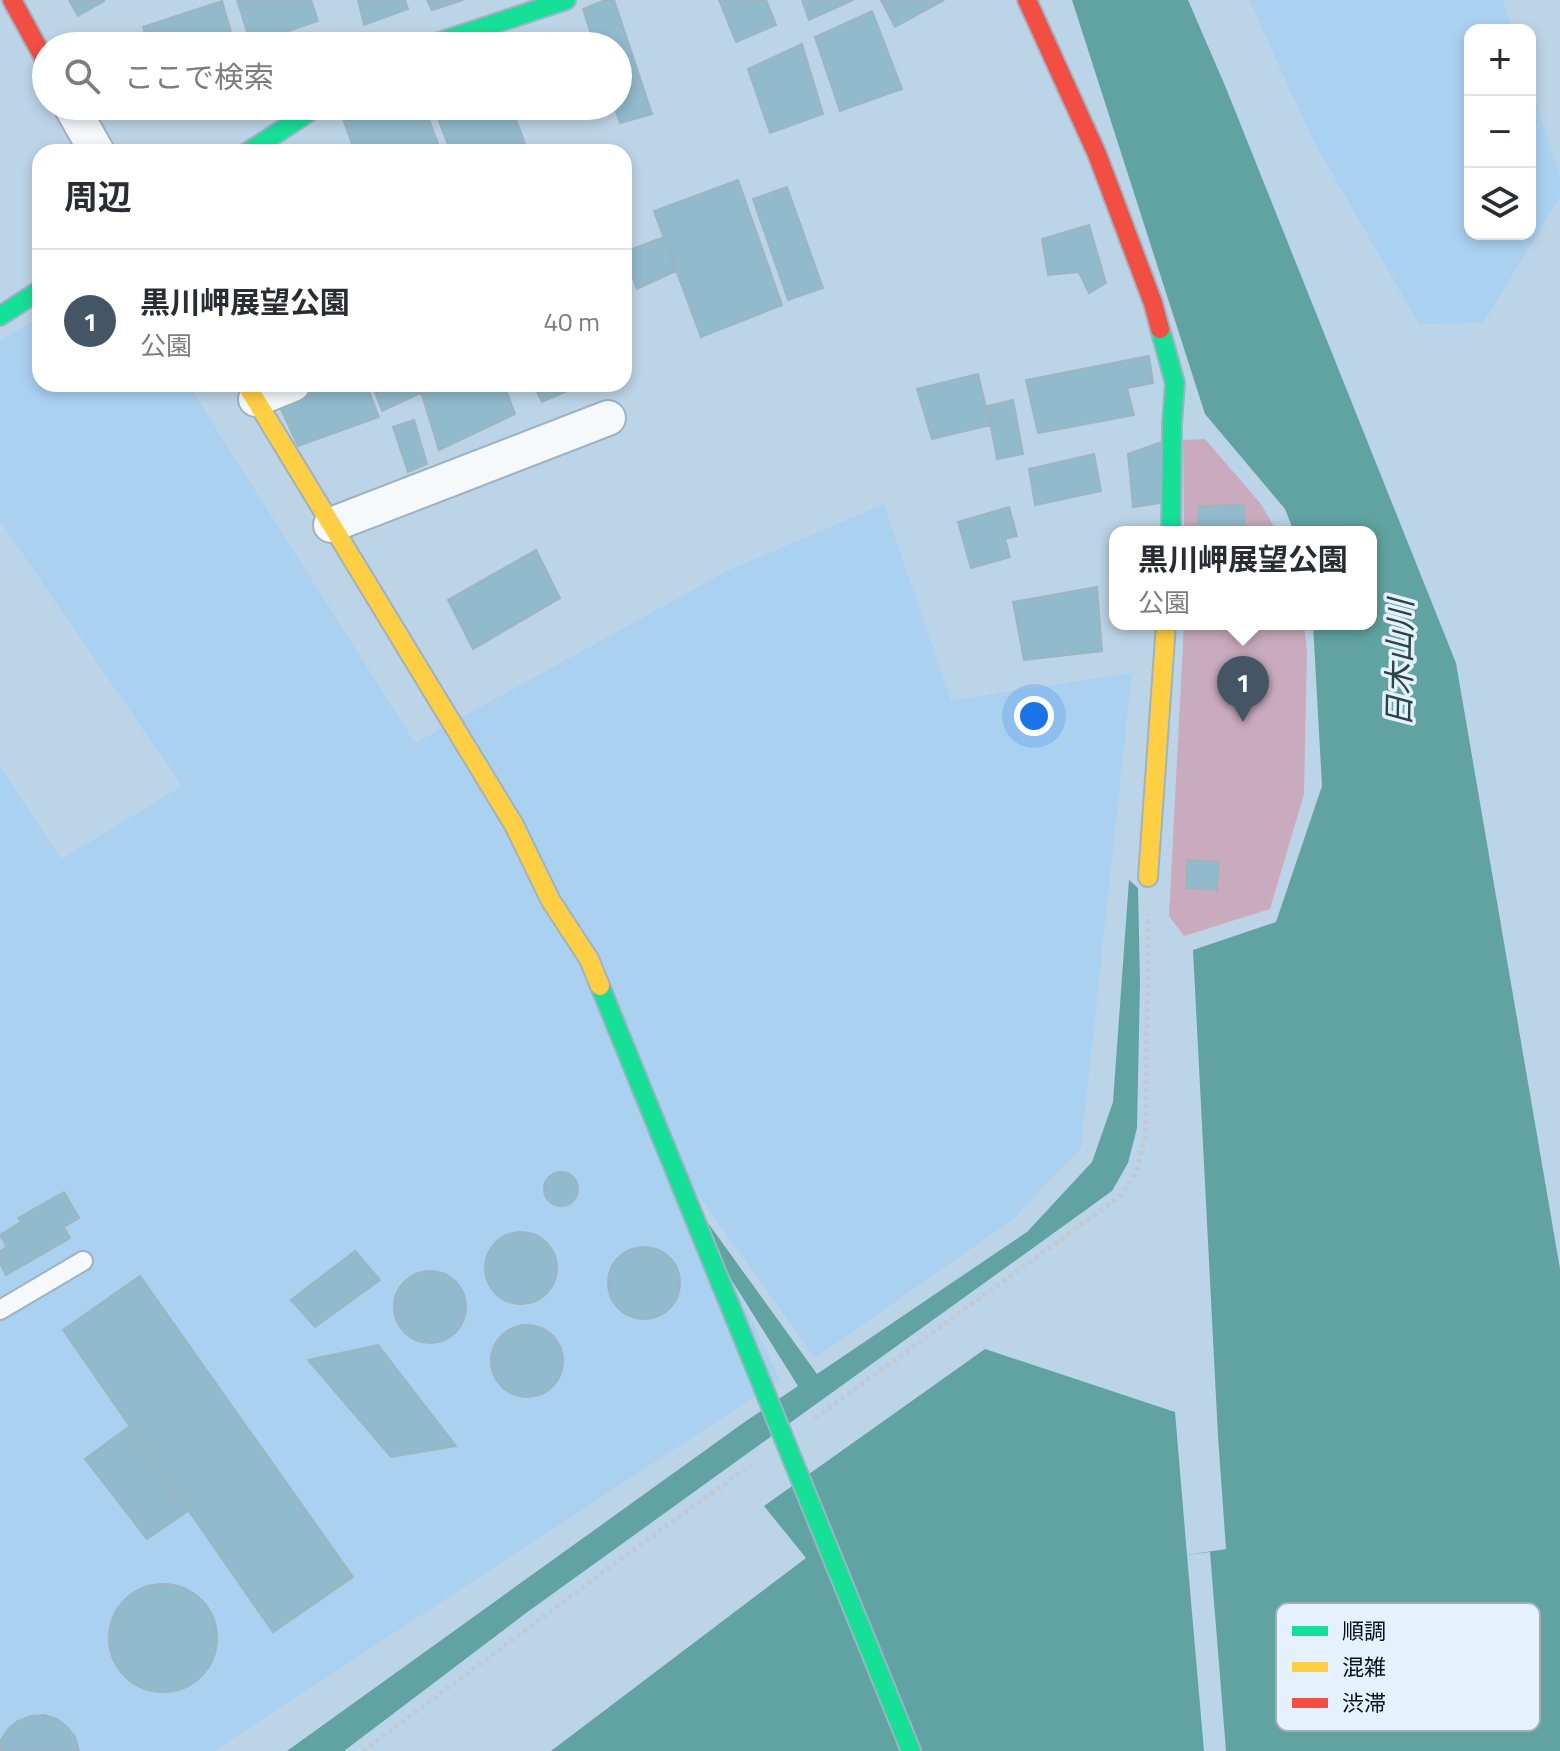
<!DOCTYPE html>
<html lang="ja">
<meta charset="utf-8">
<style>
body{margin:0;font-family:"Titillium Web","Noto Sans JP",sans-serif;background:#f2f2f3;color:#2b2b33}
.controls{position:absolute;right:24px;top:24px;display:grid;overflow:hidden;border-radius:16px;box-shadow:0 4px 12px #0003}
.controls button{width:72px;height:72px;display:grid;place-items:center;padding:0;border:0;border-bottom:2px solid #e1e1e2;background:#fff;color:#2b2b33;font:40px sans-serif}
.you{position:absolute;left:1034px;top:716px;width:28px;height:28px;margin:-20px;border:6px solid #fff;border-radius:50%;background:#1a73e8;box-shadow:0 0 0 12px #1a73e833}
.badge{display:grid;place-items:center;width:52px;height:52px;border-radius:50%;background:#445665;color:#fff;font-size:26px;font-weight:700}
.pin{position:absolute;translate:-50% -66px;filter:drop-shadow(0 2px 4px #0008)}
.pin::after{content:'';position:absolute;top:42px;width:28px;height:24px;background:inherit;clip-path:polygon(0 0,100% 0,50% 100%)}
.popup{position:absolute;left:1109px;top:526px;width:268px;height:104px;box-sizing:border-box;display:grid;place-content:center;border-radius:16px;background:#fff;filter:drop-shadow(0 2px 6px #0005);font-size:26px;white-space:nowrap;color:#7c7c81}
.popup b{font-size:30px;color:#2b2b33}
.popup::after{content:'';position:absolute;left:50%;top:100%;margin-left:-16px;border:16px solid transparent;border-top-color:#fff}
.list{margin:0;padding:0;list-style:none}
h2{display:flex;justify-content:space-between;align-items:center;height:104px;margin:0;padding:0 32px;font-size:34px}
h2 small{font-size:26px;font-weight:400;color:#7c7c81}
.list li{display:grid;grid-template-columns:52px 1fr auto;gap:24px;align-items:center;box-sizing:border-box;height:144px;padding:0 32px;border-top:2px solid #e1e1e2}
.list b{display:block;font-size:30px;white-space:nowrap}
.list p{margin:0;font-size:26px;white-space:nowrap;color:#7c7c81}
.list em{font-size:26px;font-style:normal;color:#7c7c81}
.icon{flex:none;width:44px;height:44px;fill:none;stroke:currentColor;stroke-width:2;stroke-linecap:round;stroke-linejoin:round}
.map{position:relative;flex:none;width:1560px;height:1751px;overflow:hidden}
.search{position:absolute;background:#fff;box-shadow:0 4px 12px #0003;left:32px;top:32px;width:600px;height:88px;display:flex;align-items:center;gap:20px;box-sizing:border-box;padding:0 28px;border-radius:44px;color:#7c7c81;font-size:30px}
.panel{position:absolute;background:#fff;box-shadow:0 4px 12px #0003;left:32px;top:144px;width:600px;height:248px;border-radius:24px}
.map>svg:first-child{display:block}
.built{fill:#abd1f1}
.green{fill:#caabbe}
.water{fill:#61a3a2}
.pier{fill:#bcd4e8}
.building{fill:#91bacc;stroke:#9db4c1;stroke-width:2}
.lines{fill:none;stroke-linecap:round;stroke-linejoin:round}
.lane-casing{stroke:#9fb2c2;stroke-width:22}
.street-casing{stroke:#9fb2c2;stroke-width:38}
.fast-casing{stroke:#9fb2c2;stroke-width:22}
.slow-casing{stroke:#9fb2c2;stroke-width:22}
.jam-casing{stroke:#9fb2c2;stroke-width:22}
.path{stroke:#c2c9cf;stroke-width:5;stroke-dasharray:4 4;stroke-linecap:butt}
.lane{stroke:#f5f9fc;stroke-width:18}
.street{stroke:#f5f9fc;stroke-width:34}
.fast{stroke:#16e098;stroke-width:18}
.slow{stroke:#ffcf43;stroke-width:18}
.jam{stroke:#f24e42;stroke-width:18}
.labels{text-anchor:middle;stroke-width:7;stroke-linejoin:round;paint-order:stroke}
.water-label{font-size:32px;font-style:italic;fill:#2b4642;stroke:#e5f2fe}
.key{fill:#e5f2fe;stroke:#a2afbb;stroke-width:2}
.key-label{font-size:22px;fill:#04121f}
</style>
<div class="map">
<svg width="1560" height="1751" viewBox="0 0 1560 1751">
<rect width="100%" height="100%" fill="#bcd4e8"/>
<path class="built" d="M1249,0h254l9,30h-42v204h60v-150l30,92v21l-77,126 -64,1 -105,-182z
M40,316v68h148l227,359 316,-174 153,-65 67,196 181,-27 -51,475 -69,72 -197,138 -134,-187 99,209 -566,371h-214v-985l61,93 121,-73 -182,-265v-180z"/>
<path class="green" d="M1205,439l56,65 16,28h-93l-1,-92z
M1184,624h120l3,26 -3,144 -34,115 -86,27 -15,-20z"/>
<path class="water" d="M1072,0h116l38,88 230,575 104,606v482h-1009l255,-193 -42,-52 221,-157 190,63 12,143 39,-6 -8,-113 -25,-486 83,-28 46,-136 -9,-162h58v-92h-77l-9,-23 -80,-95z
M1129,880l9,8 2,95 -3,145 -9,35 -16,28 -586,422 -182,138h-57l459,-330 52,-35 -127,-203 6,-3 140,194 210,-142 65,-70 21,-60z"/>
<path class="pier" d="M1210,1552l16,199h-22l-17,-196z"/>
<path class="building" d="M69,0h34l1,1 -26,15z
M237,0h74l7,21 -67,23z
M358,0h47l3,9 -44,16z
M427,0h36l-31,10z
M605,0h9l38,114 -32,9 -6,-17h4v-60h-23l-12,-37z
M719,0h47l10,25 -40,17z
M802,0h51l-44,20z
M881,0h63l-49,27z
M222,1l13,45h-86l-6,-19z
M872,11l30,78 -62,22 -25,-74z
M802,44l21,70 -53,19 -22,-64z
M359,106h65l17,46h-86l-14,-39z
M433,106h78l17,46h-77z
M738,180l44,125 -81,32 -47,-126z
M787,187l36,101 -35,12 -35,-101z
M1089,225l17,58 -17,10 -10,-21 -31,3 -6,-36z
M664,237l12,34 -39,18 -13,-37z
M1149,356l4,27 -26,5 7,27 -96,18 -12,-53z
M978,374l12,51 -58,14 -15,-50z
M322,384h44l13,33 -81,29 -18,-39z
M372,384h68l-58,27z
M442,384h62l11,30 -76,36 -18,-58z
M533,384h50l-41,18z
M1013,400l10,54 -26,5 -10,-53z
M414,420l13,44 -19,8 -15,-45z
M1161,442l7,60 -35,5 -5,-53z
M1094,454l7,37 -66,14 -6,-36z
M1244,505v27h-46v-26z
M1009,507l8,29 -12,3 5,18 -39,11 -13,-46z
M536,550l24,48 -87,51 -25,-49z
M1097,587l5,64 -78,9 -11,-58z
M1187,860l32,2 -2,28 -31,-2z
M544 1189a17 17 0 1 1 34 0a17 17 0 1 1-34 0Z
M64,1192l15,26 -15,9 6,11 -64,37 -6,-12v-12l7,-4 -7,-12 21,-13 -3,-4z
M485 1268a36 36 0 1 1 72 0a36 36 0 1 1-72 0Z
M608 1283a36 36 0 1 1 72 0a36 36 0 1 1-72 0Z
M355,1251l25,29 -65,47 -24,-27z
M394 1307a36 36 0 1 1 72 0a36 36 0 1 1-72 0Z
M140,1276l213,301 -80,55 -210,-302z
M491 1361a36 36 0 1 1 72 0a36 36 0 1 1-72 0Z
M378,1345l78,101 -65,11 -83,-97z
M130,1426l58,85 -41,28 -62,-80z
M109 1638a54 54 0 1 1 108 0a54 54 0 1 1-108 0Z
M44,1715l13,4 10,8 8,10 4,14h-79l1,-11 7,-11 10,-8 13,-5z"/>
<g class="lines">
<g class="lane-casing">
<path id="lane" d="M0,1310l83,-49"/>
</g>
<g class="street-casing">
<path id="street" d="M71,106l26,46
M256,399l37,-15
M331,525l277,-107"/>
</g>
<g class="fast-casing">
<path id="fast" d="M427,46l139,-46
M248,152l70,-46
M0,316l40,-26
M1160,329l15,54 -3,41 -1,108
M600,986l311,765"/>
</g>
<g class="slow-casing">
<path id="slow" d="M246,384l268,441 37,76 38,58 11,27
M1148,877l18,-253"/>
</g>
<g class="jam-casing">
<path id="jam" d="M12,0l34,62
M1027,0l70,154 56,149 7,26"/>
</g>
<path class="path" d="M815,1418l304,-221 18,-25 9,-41 2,-217
M363,1751l240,-179 149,-108"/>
<use href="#lane" class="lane"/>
<use href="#street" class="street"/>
<use href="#fast" class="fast"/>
<use href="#slow" class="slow"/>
<use href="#jam" class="jam"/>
</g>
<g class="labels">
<g class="water-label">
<text transform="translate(1400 663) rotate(-89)" y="11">日木山川</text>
</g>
</g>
<rect x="1276" y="1603" width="264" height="128" rx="12" class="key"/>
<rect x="1292" y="1626" width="36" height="10" fill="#16e098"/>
<rect x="1292" y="1662" width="36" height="10" fill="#ffcf43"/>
<rect x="1292" y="1698" width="36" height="10" fill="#f24e42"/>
<g class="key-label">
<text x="1342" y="1639">順調</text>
<text x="1342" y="1675">混雑</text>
<text x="1342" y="1711">渋滞</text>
</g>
</svg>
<div class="controls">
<button>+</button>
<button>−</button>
<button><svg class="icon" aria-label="layers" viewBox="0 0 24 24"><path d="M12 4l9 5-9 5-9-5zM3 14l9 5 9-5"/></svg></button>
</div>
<div class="you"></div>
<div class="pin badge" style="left:1243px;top:722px">1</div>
<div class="popup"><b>黒川岬展望公園</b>公園</div>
<div class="search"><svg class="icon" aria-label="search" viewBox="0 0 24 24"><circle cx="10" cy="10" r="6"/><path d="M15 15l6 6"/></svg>ここで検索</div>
<section class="panel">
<h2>周辺<small></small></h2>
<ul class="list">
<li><span class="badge">1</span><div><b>黒川岬展望公園</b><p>公園</p></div><em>40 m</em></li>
</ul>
</section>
</div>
